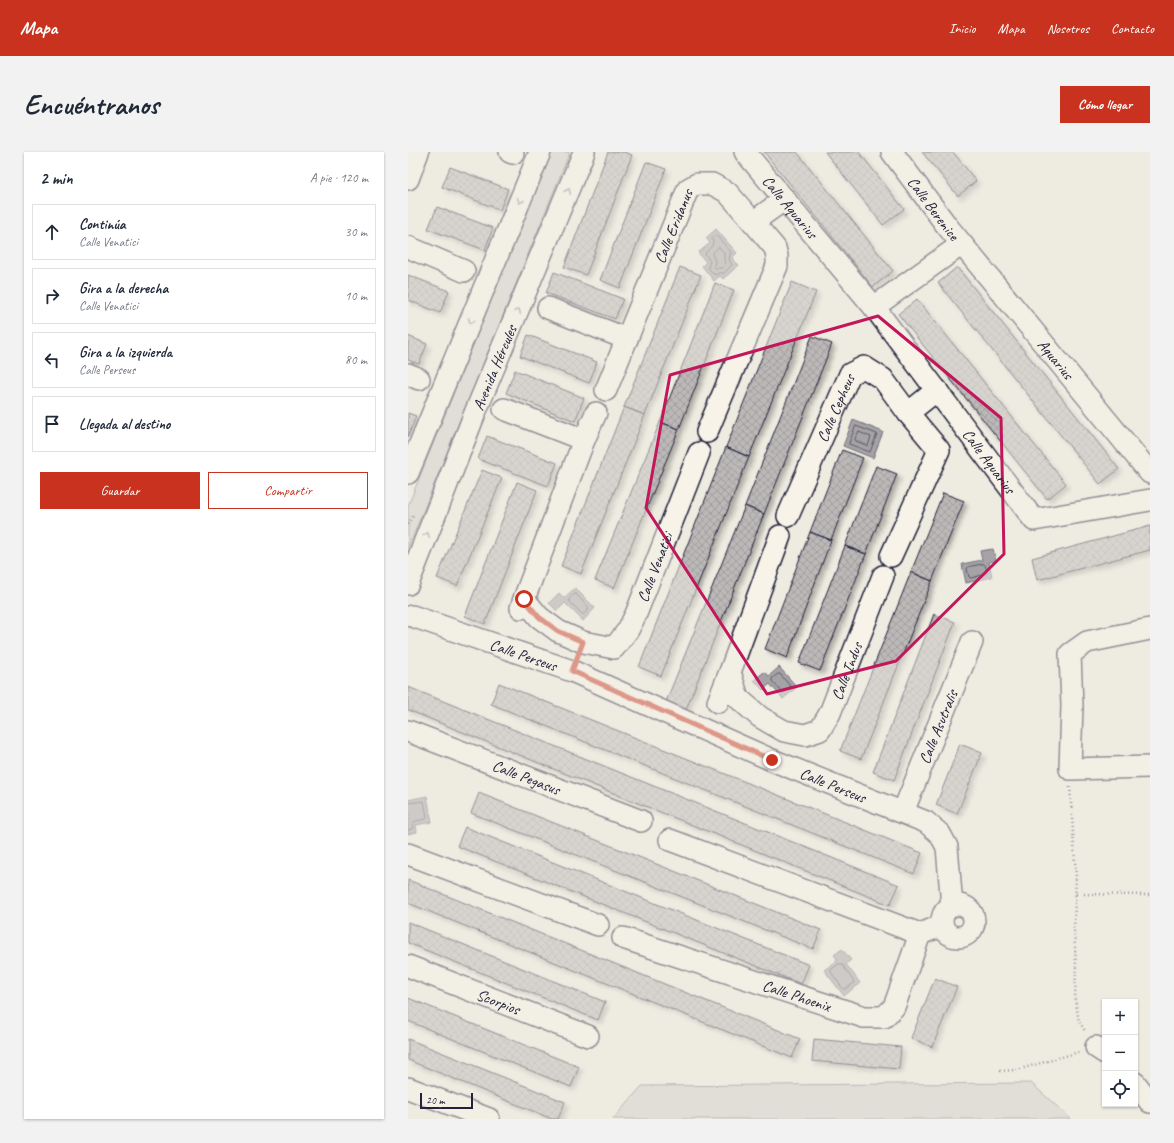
<!DOCTYPE html>
<html lang="es">
<meta charset="utf-8">
<style>
body{margin:0;font-family:Caveat,sans-serif;background:#f2f2f3;color:#1f2937}
.controls{position:absolute;right:12px;bottom:12px;display:grid;overflow:hidden;border-radius:0px;box-shadow:0 1px 3px #0004}
.controls button{width:36px;height:36px;display:grid;place-items:center;padding:0;border:0;border-bottom:1px solid #e0e1e3;background:#fff;color:#1f2937;font:20px sans-serif}
.scale{position:absolute;left:12px;bottom:10px;width:53px;box-sizing:border-box;padding-left:4px;border:2px solid #22223b;border-top:0;font-size:11px;line-height:14px;white-space:nowrap;color:#22223b;-webkit-text-stroke:3px #f7f3e8;paint-order:stroke}
.stop{position:absolute;width:12px;height:12px;margin:-9px;border:3px solid #c8321e;border-radius:50%;background:#fff}
.stop.end{background:#c8321e;border-color:#fff;box-shadow:0 1px 4px #0008}
.list{margin:0;padding:0;list-style:none}
h2{display:flex;justify-content:space-between;align-items:center;height:52px;margin:0;padding:0 16px;font-size:17px}
h2 small{font-size:13px;font-weight:400;color:#747a83}
.list li{display:grid;grid-template-columns:26px 1fr auto;gap:12px;align-items:center;box-sizing:border-box;height:56px;margin:0 8px 8px;padding:0 8px;border:1px solid #e0e1e3;border-radius:0px}
.list b{display:block;font-size:15px;white-space:nowrap}
.list p{margin:0;font-size:13px;white-space:nowrap;color:#747a83}
.list em{font-size:13px;font-style:normal;color:#747a83}
.actions{display:flex;gap:8px;padding:12px 16px}
.actions a{flex:1;padding:9px 0;border:1px solid #c8321e;border-radius:0px;text-align:center;font-size:14px;color:#c8321e}
.actions .main{background:#c8321e;color:#fff}
.icon{flex:none;width:22px;height:22px;fill:none;stroke:currentColor;stroke-width:2;stroke-linecap:round;stroke-linejoin:round}
.map{position:relative;flex:none;width:742px;height:967px;overflow:hidden;border-radius:0px}
header{display:flex;align-items:center;gap:24px;box-sizing:border-box;height:56px;padding:0 20px;background:#c8321e;color:#fff}
header strong{font-size:19px}
nav{display:flex;gap:22px;margin-inline-start:auto;font-size:14px}
.intro{display:flex;align-items:center;justify-content:space-between;box-sizing:border-box;height:96px;padding:0 24px}
h1{margin:0;font-size:28px}
.button{padding:10px 18px;border-radius:0px;background:#c8321e;color:#fff;font-size:14px;font-weight:700}
main{display:flex;gap:24px;padding:0 24px}
aside{flex:1;background:#fff;border-radius:0px;box-shadow:0 1px 3px #0004}
.map>svg:first-child{display:block}
.green{fill:#d1cdc9;stroke:#7a7882}
.water{fill:#a6a3a6;stroke:#716f7b}
.lines{fill:none;stroke-linecap:round;stroke-linejoin:round}
.shore{stroke:#575666;stroke-width:1}
.building{fill:url(#building-cross-hatch);stroke:#22223b;filter:url(#shadow)}
.street-casing{stroke:#22223b;stroke-width:24}
.path{stroke:#22223b;stroke-width:2.5;stroke-dasharray:1 3;stroke-linecap:butt}
.street{stroke:#f7f3e8;stroke-width:21}
.oneway{stroke:#97959a}
.route{stroke:#c8321e;stroke-width:5}
.marked{fill:none;stroke:#c2185b;stroke-width:3;stroke-linejoin:round}
.labels{text-anchor:middle;stroke-width:3.5;stroke-linejoin:round;paint-order:stroke}
.street-label{font-size:16px;fill:#22223b;stroke:#f7f3e8}
</style>
<header>
<strong>Mapa</strong>
<nav><a>Inicio</a><a>Mapa</a><a>Nosotros</a><a>Contacto</a></nav>
</header>
<div class="intro"><h1>Encuéntranos</h1><a class="button">Cómo llegar</a></div>
<main>
<aside>
<h2>2 min<small>A pie · 120 m</small></h2>
<ul class="list">
<li><svg class="icon" aria-label="ahead" viewBox="0 0 24 24"><path d="M12 20V5M6 11l6-6 6 6"/></svg><div><b>Continúa</b><p>Calle Venatici</p></div><em>30 m</em></li>
<li><svg class="icon" aria-label="right" viewBox="0 0 24 24"><path d="M7 20v-9h11M14 6l5 5-5 5"/></svg><div><b>Gira a la derecha</b><p>Calle Venatici</p></div><em>10 m</em></li>
<li><svg class="icon" aria-label="left" viewBox="0 0 24 24"><path d="M17 20v-9H6M10 6l-5 5 5 5"/></svg><div><b>Gira a la izquierda</b><p>Calle Perseus</p></div><em>80 m</em></li>
<li><svg class="icon" aria-label="arrive" viewBox="0 0 24 24"><path d="M6 21V4h12l-3 4 3 4H6"/></svg><div><b>Llegada al destino</b></div></li>
</ul>
<div class="actions"><a class="main">Guardar</a><a>Compartir</a></div>
</aside>
<div class="map">
<svg width="742" height="967" viewBox="0 0 742 967">
<defs>
<pattern id="building-cross-hatch" width="8" height="8" patternUnits="userSpaceOnUse"><rect width="8" height="8" fill="#bbb8b7"/><path d="M0 0l8 8M0 8l8-8" fill="none" stroke="#a09e9e"/></pattern>
<filter id="shadow"><feDropShadow dx="3.5" dy="3.5" stdDeviation="2" flood-color="#0004"/></filter>
</defs>
<rect width="100%" height="100%" fill="#eeebe1"/>
<filter id="ink" filterUnits="userSpaceOnUse"><feTurbulence type="fractalNoise" baseFrequency=".025" numOctaves="2"/><feDisplacementMap in="SourceGraphic" scale="8" xChannelSelector="R" yChannelSelector="G"/><feConvolveMatrix kernelMatrix="1 2 1 2 8 2 1 2 1" color-interpolation-filters="sRGB"/></filter>
<g filter="url(#ink)">
<path class="green" d="M143,0h18v2l-161,394v-42z
M623,931l40,36h-458l29,-33z"/>
<path class="water" d="M308,77l21,24 -5,5 7,7 -16,14 -3,-3 -6,5 -12,-15 4,-4 -8,-9 12,-10 -4,-5z
M445,268l30,12 -10,26 -30,-12z
M585,397l3,12 -7,1 3,15 -26,6 -4,-19 20,-4 -2,-9z
M167,436l20,20 -12,13 -18,-18 -8,8 -8,-8 10,-10 5,5z
M371,515l18,20 -14,12 -13,-15 -7,6 -9,-10 10,-8 5,4z
M19,644l5,26 -16,3 1,7 -9,2v-14h2l-2,-10v-10z
M434,797l9,11 -5,4 14,19 -16,13 -20,-26 14,-10 -4,-5z"/>
<g class="lines">
<path class="shore" d="M306,84h3l14,16 -2,7 3,6 -8,8h-5l-4,2 -7,-7 2,-7 -5,-7c3,-6 11,-8 7,-15z
M311,95l5,6v6l1,6 -3,3h-6l-2,-1 1,-6 -3,-7z
M448,274l21,8 -7,18 -21,-8z
M451,280l12,5 -3,9 -12,-5 -1,-2z
M576,412c2,2 4,8 2,10l-15,4 -2,-1 -2,-8 1,-2z
M168,442l13,14 -1,2 -4,4h-2l-13,-13c0,-3 4,-7 7,-7z
M370,522h2l10,12v2l-6,5 -2,-1 -10,-11v-2z
M0,651l16,-2 3,16 -1,2c-8,2 -13,0 -14,10l-4,1
M431,812h3l12,18 -1,2 -8,5h-2l-12,-17v-2z"/>
</g>
<path class="building" d="M200,0h16l8,3 -46,120 -22,-8z
M356,0h33l96,119 -20,16z
M417,0h34l45,57 -21,16z
M514,0h31l23,29 -18,15z
M238,10l20,7 -46,119 -20,-8z
M42,15l58,22 -8,21 -58,-23z
M29,55l56,21 -8,22 -57,-21z
M272,115l21,8 -56,140 -21,-8z
M549,115l162,202 -19,15 -162,-201z
M146,120l69,27 -8,20 -69,-26z
M0,123l41,16 -9,22 -32,-13z
M384,130l24,10 -67,165 -23,-10z
M307,131l19,7 -55,139 -19,-7z
M509,147l149,185 -19,15 -149,-185z
M120,183l69,27 -8,21 -69,-27z
M0,184l19,8 -8,20 -11,-4z
M404,184l20,8 -68,170 -19,-8z
M107,218l69,28 -9,23 -69,-28z
M216,255l21,8 -64,159 -20,-8z
M0,261l8,3 -8,21z
M252,270l19,7 -65,159 -19,-8z
M79,284l70,27 -9,23 -70,-27z
M318,295l23,10 -88,219 -22,-9z
M434,298l21,8 -32,82 -21,-8z
M468,314l21,8 -31,80 -21,-8z
M74,318l20,8 -45,108 -20,-8z
M109,330l20,8 -52,134 -20,-8z
M535,341l21,8 -32,80 -21,-9z
M337,354l19,8 -79,198 -20,-8z
M742,374v24l-113,30 -5,-22z
M402,380l21,8 -44,118 -22,-9z
M437,394l21,8 -46,117 -21,-8z
M503,420l21,9 -71,178 -21,-8z
M526,462l21,8 -61,158 -21,-8z
M91,531l423,170 -8,21 -423,-170z
M0,535l491,198 -9,20 -482,-195z
M552,592l22,9 -25,61 -21,-9z
M71,641l342,137 -8,19 -342,-136z
M57,675l344,138 -8,19 -344,-138z
M0,728l392,159 -8,19 -384,-155z
M0,770l197,80 -7,18 -190,-77z
M527,826l22,9 -25,60 -21,-9z
M0,846l171,69 -8,20 -163,-66z
M0,887l157,63 -7,17h-6l-144,-59z
M406,887l87,8 -2,22 -87,-8z"/>
<g class="lines">
<g class="street-casing">
<g id="street">
<path d="M102,0l3,1"/>
<path id="s1" d="M337,0l129,155 160,213 116,-20"/>
<path id="s2" d="M484,0l55,74 203,247"/>
<path d="M0,27l10,-27"/>
<path d="M345,70l32,-23"/>
<path d="M0,95l56,24"/>
<path d="M466,155l88,-63"/>
<path d="M140,156l79,31"/>
<path d="M0,222l11,5"/>
<path id="s3" d="M198,238l82,-201 9,-5h15l15,8 26,30 22,26 2,8v10l-70,166"/>
<path d="M96,257l80,31"/>
<path d="M500,261l29,-23"/>
<path d="M0,321l132,-321"/>
<path id="s4" d="M380,364l62,-142 14,-7 19,12 25,34 31,37 -48,106"/>
<path id="s5" d="M0,432l67,-171 109,-261"/>
<path id="s6" d="M116,447l15,18 19,14 25,11 31,6 14,-18 8,-16 63,-161"/>
<path d="M113,456l3,-9 60,-159 12,-27"/>
<path id="s7" d="M4,464l160,55 200,89 154,62 14,12 7,13 5,59"/>
<path d="M742,477l-63,13 -17,12 2,52 -2,63 80,-2"/>
<path id="s8" d="M322,520l8,26 22,19 24,14 21,4 15,-5 10,-17 53,-137"/>
<path d="M310,550l12,-30 50,-136"/>
<path id="s9" d="M0,579l233,90"/>
<path id="s10" d="M495,660l69,-170"/>
<path d="M262,688l250,94 13,-5 10,-2"/>
<path d="M0,702l190,71"/>
<circle cx="550" cy="769" r="16"/>
<path id="s11" d="M215,786l241,79h20l10,-10 26,-73"/>
<path id="s12" d="M0,814l180,70"/>
<path d="M688,895l9,6"/>
<path d="M727,931l15,19"/>
<path d="M0,936l81,31"/>
</g>
</g>
<path class="path" d="M0,372l5,-8
M662,635l6,89 -2,52 2,38 -1,34 4,21 6,10
M668,742l74,1
M592,919l17,-1 62,-18"/>
<use href="#street" class="street"/>
</g>
<defs><path id="oneway-chevron" d="M-2-3.5L2.5 0L-2 3.5" fill="none" stroke-width="1.6" stroke-linecap="round" stroke-linejoin="round"/></defs>
<g class="oneway">
<use href="#oneway-chevron" transform="translate(160 39) rotate(-67)"/>
<use href="#oneway-chevron" transform="translate(112 49) rotate(112)"/>
<use href="#oneway-chevron" transform="translate(110 159) rotate(-67)"/>
<use href="#oneway-chevron" transform="translate(63 169) rotate(112)"/>
<use href="#oneway-chevron" transform="translate(19 383) rotate(-69)"/>
</g>
</g>
<g class="lines" filter="url(#ink)">
<path class="route" d="M116,447l15,18 19,14 25,11 -11,29 200,89"/>
</g>
<path d="M0 0H742V967H0ZM470,164l123,102 3,136 -108,107 -129,33 -121,-186 24,-133z" fill="#eeebe1" fill-opacity=".55" fill-rule="evenodd"/>
<path class="marked" d="M470,164l123,102 3,136 -108,107 -129,33 -121,-186 24,-133z"/>
<g class="labels">
<g class="street-label">
<text dy="6" stroke="none"><textPath href="#s1" startOffset="71">Calle Aquarius</textPath></text>
<text dy="6" stroke="none"><textPath href="#s2" startOffset="70">Calle Berenice</textPath></text>
<text dy="6" stroke="none"><textPath href="#s3" startOffset="177">Calle Eridanus</textPath></text>
<text dy="6" stroke="none"><textPath href="#s2" startOffset="264">Aquarius</textPath></text>
<text dy="6" stroke="none"><textPath href="#s5" startOffset="233">Avenida Hércules</textPath></text>
<text dy="6" stroke="none"><textPath href="#s4" startOffset="118">Calle Cepheus</textPath></text>
<text dy="6" stroke="none"><textPath href="#s1" startOffset="394">Calle Aquarius</textPath></text>
<text dy="6" stroke="none"><textPath href="#s6" startOffset="197">Calle Venatici</textPath></text>
<text dy="6" stroke="none"><textPath href="#s7" startOffset="118">Calle Perseus</textPath></text>
<text dy="6" stroke="none"><textPath href="#s8" startOffset="186">Calle Indus</textPath></text>
<text dy="6" stroke="none"><textPath href="#s10" startOffset="92">Calle Asutralis</textPath></text>
<text dy="6" stroke="none"><textPath href="#s9" startOffset="127">Calle Pegasus</textPath></text>
<text dy="6" stroke="none"><textPath href="#s7" startOffset="454">Calle Perseus</textPath></text>
<text dy="6" stroke="none"><textPath href="#s11" startOffset="183">Calle Phoenix</textPath></text>
<text dy="6" stroke="none"><textPath href="#s12" startOffset="97">Scorpios</textPath></text>
</g>
</g>
</svg>
<div class="controls">
<button>+</button>
<button>−</button>
<button><svg class="icon" aria-label="locate" viewBox="0 0 24 24"><circle cx="12" cy="12" r="6"/><path d="M12 2v4M12 18v4M2 12h4M18 12h4"/></svg></button>
</div>
<div class="scale">20 m</div>
<div class="stop" style="left:116px;top:447px"></div>
<div class="stop end" style="left:364px;top:608px"></div>
</div>
</main>
